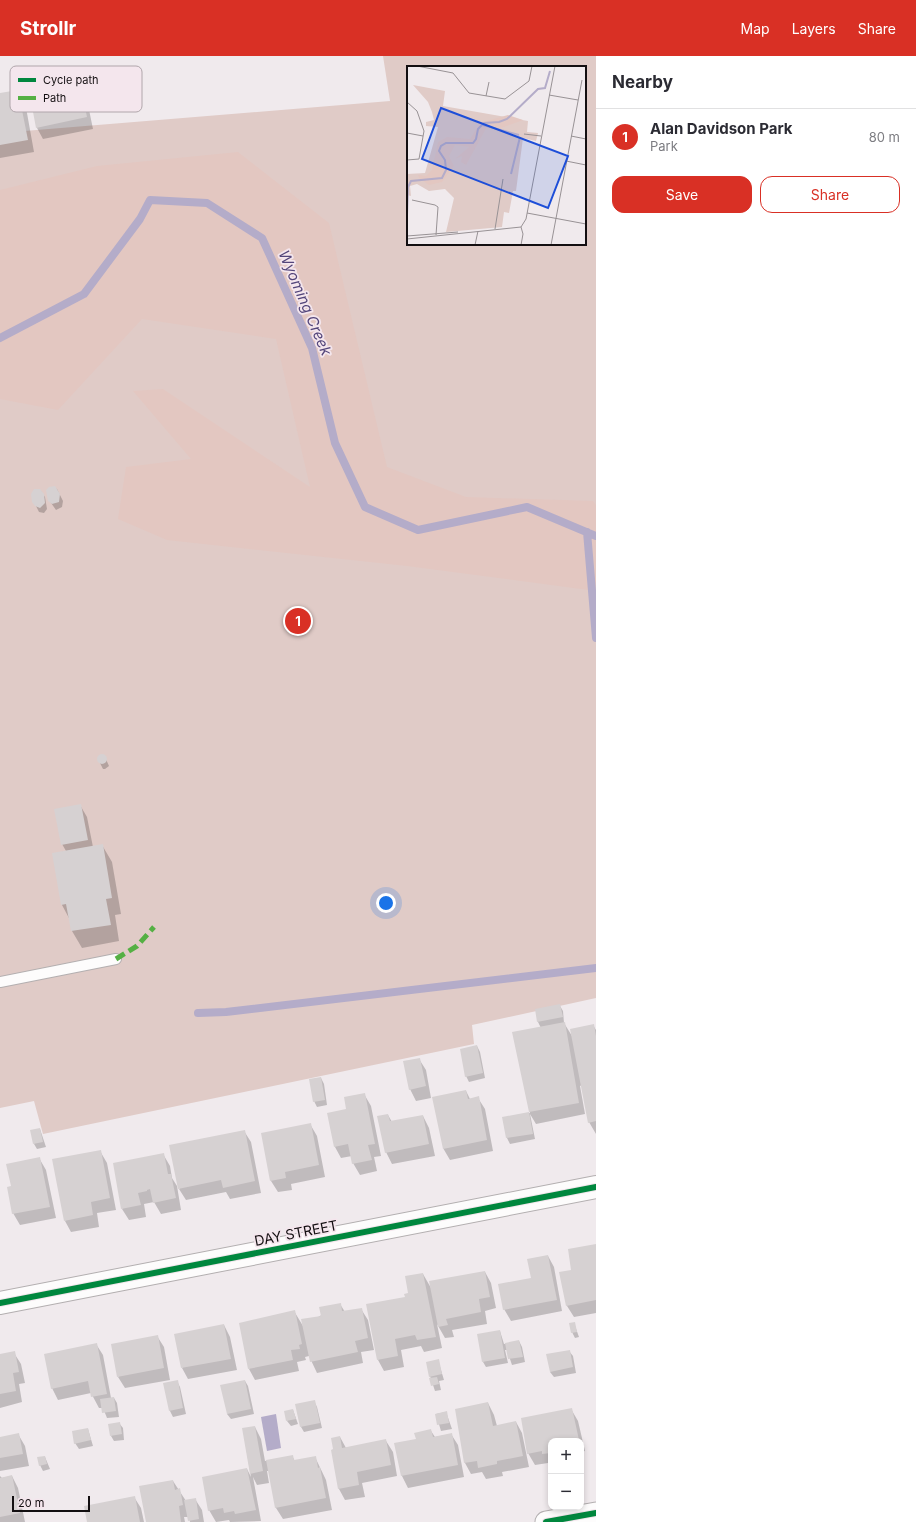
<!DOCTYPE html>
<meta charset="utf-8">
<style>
body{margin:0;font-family:Inter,sans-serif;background:#f2f2f3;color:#2b2b33}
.controls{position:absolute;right:12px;bottom:12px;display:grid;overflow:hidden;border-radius:8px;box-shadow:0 2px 6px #0003}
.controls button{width:36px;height:36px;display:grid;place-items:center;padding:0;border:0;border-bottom:1px solid #e1e1e2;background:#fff;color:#2b2b33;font:20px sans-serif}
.scale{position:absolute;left:12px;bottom:10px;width:78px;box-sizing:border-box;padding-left:4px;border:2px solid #130f11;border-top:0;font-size:11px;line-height:14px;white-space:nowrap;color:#130f11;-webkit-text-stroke:3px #f4e6ed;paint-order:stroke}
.you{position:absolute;left:386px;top:847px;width:14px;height:14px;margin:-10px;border:3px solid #fff;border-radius:50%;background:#1a73e8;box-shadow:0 0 0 6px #1a73e833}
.badge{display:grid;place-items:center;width:26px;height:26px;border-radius:50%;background:#d93025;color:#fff;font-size:13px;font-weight:700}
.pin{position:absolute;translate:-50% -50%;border:2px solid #fff;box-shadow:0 1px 4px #0006}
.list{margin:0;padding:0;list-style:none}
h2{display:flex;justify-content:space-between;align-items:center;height:52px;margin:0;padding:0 16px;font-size:17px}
h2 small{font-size:13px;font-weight:400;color:#7c7c81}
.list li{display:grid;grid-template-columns:26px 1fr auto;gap:12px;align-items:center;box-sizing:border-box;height:56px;padding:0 16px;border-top:1px solid #e1e1e2}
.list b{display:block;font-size:15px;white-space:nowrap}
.list p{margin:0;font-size:13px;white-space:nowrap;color:#7c7c81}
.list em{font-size:13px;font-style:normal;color:#7c7c81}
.actions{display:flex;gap:8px;padding:12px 16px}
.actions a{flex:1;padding:9px 0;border:1px solid #d93025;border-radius:12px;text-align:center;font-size:14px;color:#d93025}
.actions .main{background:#d93025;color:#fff}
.map{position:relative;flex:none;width:596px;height:1466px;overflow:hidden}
header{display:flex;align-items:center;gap:24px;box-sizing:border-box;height:56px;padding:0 20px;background:#d93025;color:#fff}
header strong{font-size:19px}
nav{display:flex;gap:22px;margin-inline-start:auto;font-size:14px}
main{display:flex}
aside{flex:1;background:#fff}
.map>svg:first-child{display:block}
.green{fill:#e0cbc7;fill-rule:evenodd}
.forest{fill:#e3c7c1}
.water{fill:#b4acc9}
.shadow{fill:#0003}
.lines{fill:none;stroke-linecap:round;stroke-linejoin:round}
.stream{stroke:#b4acc9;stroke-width:8}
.building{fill:#d6d1d2}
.lane-casing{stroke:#b3afb0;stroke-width:12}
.street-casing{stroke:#b3afb0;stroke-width:23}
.secondary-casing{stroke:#b3afb0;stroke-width:24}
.lane{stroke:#fdfcfc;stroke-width:10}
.street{stroke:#fdfcfc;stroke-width:21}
.secondary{stroke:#fdfcfc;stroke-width:22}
.quiet{stroke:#55b044;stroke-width:5;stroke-dasharray:10 5;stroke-linecap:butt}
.cycleway-casing{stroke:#f4e6ed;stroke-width:8}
.cycleway{stroke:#00873e;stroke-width:6}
.labels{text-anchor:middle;stroke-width:3.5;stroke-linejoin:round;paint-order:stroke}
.street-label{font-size:14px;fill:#130f11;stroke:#f4e6ed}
.water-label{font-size:15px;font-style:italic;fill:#53457a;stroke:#f4e6ed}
.inset-river{fill:none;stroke:#b4acc9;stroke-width:2}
.inset-road{fill:none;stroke:#989295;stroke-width:1}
.view{fill:#1d4ed8;fill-opacity:0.15;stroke:#1d4ed8;stroke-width:2}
.inset-edge{fill:none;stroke:#130f11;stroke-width:2}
.key{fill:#f4e6ed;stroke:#b0a6ab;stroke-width:1}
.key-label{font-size:11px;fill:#130f11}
</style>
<header>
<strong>Strollr</strong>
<nav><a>Map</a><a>Layers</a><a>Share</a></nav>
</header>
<main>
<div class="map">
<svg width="596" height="1466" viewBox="0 0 596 1466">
<rect width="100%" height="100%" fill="#f0eaed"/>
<path class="green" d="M383,0h213v942l-124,27 2,19 -431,90 -9,-33 -34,7v-975l390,-32zM408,11h177v177h-177z"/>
<path class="forest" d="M238,96l91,71 58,244 79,30 127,4 3,4v86l-189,-25 -240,-26 -49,-21 8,-52 65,-8 -58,-68 30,-2 147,98 -34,-148 -134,-20 -84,91 -58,-11v-209l97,-24z"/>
<path class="water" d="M276,1358l5,34 -14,3 -6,-34z"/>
<path class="shadow" d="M45,15l5,9 8,-1 7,13 15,-3 7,11 6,29 -50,10 -6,-11z
M18,35l7,11 9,50 -34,6v-64z
M52,431l5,2 6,12 -1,6 -6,3 -7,-10z
M41,435l4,6 2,12 -3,4 -5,-1 -3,-6z
M101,700l4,1 4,9 -4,3h-2l-5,-10z
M80,749l7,12 6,30 9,-2 10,17 9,52 -6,1 4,26 -37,7 -10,-17 -2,-11 -8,-15 -9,-51 13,-3 -4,-7z
M560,950l3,5 1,12 8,13 21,-11 3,5v104l-7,-12 -7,-37 -2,1 5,28 -49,10 -6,-10 5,25 -25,5 -3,-6 -4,-20 27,-5 -17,-80 28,-5 -3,-6 -2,-12z
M477,990l3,6 5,26 -16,4 -3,-6z
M419,1003l7,11 5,28 -15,3 -6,-12z
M321,1022l3,6 3,21 -10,2 -3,-6z
M466,1035l4,8 8,-1 7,11 8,42 -43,9 -7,-12z
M364,1038l7,12 10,50 -7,1 3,14 -17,4 -7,-12 -1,-7 -11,2 -6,-11 12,-37z
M388,1059l4,7 31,-6 6,12 6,28 -43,8 -6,-12z
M310,1068l7,12 8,41 -34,7 1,6 -14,2 -7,-11 -9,-47z
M40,1073l6,18 -9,2 -3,-5z
M244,1075l7,11 10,51 -31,6 -4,-7 -40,8 -7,-11z
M100,1095l7,12 9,47 -19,3 2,14 -28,5 -6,-11z
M163,1098l7,12 2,12 5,8 4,24 -20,4 -7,-12 -10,2 2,13 -17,3 -7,-11z
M39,1102l7,12 10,48 -36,7 -7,-12 -1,-26z
M596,1189v68l-22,4 -7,-11 6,-36z
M548,1200l6,11 8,44 -51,10 -7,-12 28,-30z
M485,1216l6,11 5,25 -11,3 2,13 -35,6 2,7 -9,1 -8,-14 5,24 -18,4 -3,-6 -20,4 3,17 -20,4 -6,-11 28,-62 17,-24 8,14z
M340,1248l5,8 16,-3 7,11 6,30 -13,2 2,11 -46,10 -8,-17 -4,1 1,3 -9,2 2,9 -44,9 -6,-11 45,-58 9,15z
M574,1267l5,14 -4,1 -3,-6z
M224,1269l6,12 7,33 -49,9 -6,-11z
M500,1275l4,13 15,-3 3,6 3,15 -13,3 -5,-15h-2l3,13 -22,4 -3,-5z
M157,1280l7,11 6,33 -45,8 -7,-11z
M96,1288l7,11 8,43h3l3,5 2,14 -12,1 -4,-10h-4l-8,-15 -33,7 -6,-12z
M569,1295l4,5 3,17 -22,4 -4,-5z
M14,1297l7,11 4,19 -6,1 3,18 -22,6v-53z
M438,1304l6,20 -5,1 2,9 -6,1 -5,-15z
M177,1325l3,6 6,27 -13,3 -3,-6 -6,-27z
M245,1325l3,5 6,28 -23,5 -4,-5z
M314,1345l3,6 5,21 -18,4 -3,-5z
M488,1347l6,12 3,11 19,-4 6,11 7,34 -27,5 1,4 -17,3 -4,-7 -11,2 -6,-11 -9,-53z
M571,1353l7,12 7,30 -4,1v-11h-30v24l-3,-2 -13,2 -7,-12z
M293,1354l5,14 -7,2 -4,-5z
M446,1356l6,17 -11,2 -5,-17z
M119,1367l4,5 1,12 -10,1 -3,-5z
M255,1371l6,12 4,22 27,-5 3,5 20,-4 11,23 6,30 -49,9 -7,-11 -7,-37h-2l2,12 -12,2 -4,-8 8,44 -31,1 -1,-2 -13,2 -7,-12 38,-41 4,8 -8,-48z
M88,1373l5,17 -14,3 -4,-6z
M431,1375l4,6 16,-3 7,11 6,32 -56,11 -6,-12 -7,-32 22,-4z
M18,1378l7,12 4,20 -29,5v-33z
M340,1381l6,11 40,-7 7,11 4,24 -35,7 3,14 -20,3 -6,-11 -7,-39h2z
M45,1401l5,12 -7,2 -3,-6z
M0,1420l2,2 10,-2 6,12 7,34h-25z
M173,1425l13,20 9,-2 7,11 2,12h-14l-1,-5h-5l1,5h-38z
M134,1441l7,11 3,14h-56z"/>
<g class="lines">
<path class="stream" d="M0,282l84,-44 56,-75 10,-19 57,3 55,35 50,110 23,95 30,64 53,23 109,-23 69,29
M587,476l9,106
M198,957l28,-1 370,-44"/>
</g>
<path class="building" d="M46,14l1,10 11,-2 3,14 20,-4 6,29 -51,11 -10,-54z
M18,34l10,50 -28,5v-52z
M55,430l5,8 -1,8 -7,2 -4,-3 -2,-11 3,-3z
M34,433h6l4,5 1,9 -5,5 -5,-2 -3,-4 -1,-8z
M97 703a5 5 0 1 1 10 0a5 5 0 1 1-10 0Z
M81,748l7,36 -27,5 -7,-36z
M103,788l9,54 -6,1 5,26 -40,6 -5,-27 -5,1 -9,-52z
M560,948l3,13 -26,5 -2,-13z
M565,966l14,81 -50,9 -17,-80z
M594,968l2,12v85l-8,2 -18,-94z
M477,989l6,28 -18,4 -5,-28z
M420,1002l6,28 -17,4 -6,-29z
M321,1021l4,23 -12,2 -4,-23z
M466,1034l2,9 11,-3 8,44 -44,9 -11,-52z
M365,1037l10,51 -7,1 4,15 -20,4 -4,-20 -14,3 -7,-34 19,-4 -2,-12z
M529,1056l4,22 -27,4 -4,-21z
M388,1058l2,7 33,-6 6,29 -44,9 -8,-37z
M311,1067l8,42 -34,7 1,6 -16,3 -9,-48z
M40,1072l3,14 -10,2 -3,-14z
M245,1074l10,51 -32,7 -2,-8 -43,9 -9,-44z
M101,1094l9,48 -19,4 2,13 -29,6 -12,-62z
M164,1097l4,21h3l5,24 -23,5 -3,-14 -3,1v1l-9,2 3,12 -20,4 -8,-46z
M40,1101l10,50 -38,7 -5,-27 4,-1 -5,-22z
M596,1188v56l-30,6 -7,-34 12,-2 -3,-21z
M548,1199l9,45 -54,10 -5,-26 33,-6 -4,-19z
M485,1215l5,26 -11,2 2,13 -35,7 2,6 -10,2 -9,-46z
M423,1217l13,64 -19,3 -2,-5 -20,4 3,17 -21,4 -11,-56 39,-7 -1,-3 4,-1 -3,-17z
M341,1247l1,8 20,-3 6,30 -13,3 3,11 -48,10 -9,-43 20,-3 -2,-9z
M295,1254l7,34 -3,1 1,4 -9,1 2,10 -45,9 -9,-46z
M575,1266l2,10 -6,1 -2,-10z
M224,1268l7,35 -50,9 -7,-34z
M500,1274l5,28 -23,4 -5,-28z
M158,1279l6,33 -47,9 -6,-33z
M519,1284l4,17 -15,2 -3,-16z
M97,1287l10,51 -16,3 -3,-16 -37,8 -7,-35z
M570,1294l3,17 -23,5 -4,-18z
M15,1295l4,21 -6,1 3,18 -16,3v-40z
M439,1303l3,15 -13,3 -3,-15z
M437,1321l2,7 -8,2 -2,-8z
M178,1324l5,28 -14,3 -6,-28z
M245,1324l6,29 -24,5 -7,-29z
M114,1341l2,14 -14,2 -2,-14z
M315,1344l5,23 -20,4 -5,-23z
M488,1346l5,24 23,-5 7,35 -26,5v3l-19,4 -1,-7 -13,2 -9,-54z
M572,1352l7,32 -28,1v12l-9,1v-3l-15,3 -6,-36z
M293,1353l3,10 -10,2 -2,-10z
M447,1355l2,12 -12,2 -2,-11z
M120,1366l2,12 -12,2 -2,-12z
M255,1370l8,45 -13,3 -8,-46z
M88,1372l3,12 -17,4 -2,-13z
M431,1373l2,8 19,-4 6,32 -57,11 -7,-33 22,-4 -2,-6z
M19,1377l4,21 -23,4v-21z
M340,1380l2,12 44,-9 5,26 -34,7 2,13 -21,4 -7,-39 2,-1 -2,-11z
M293,1399l1,5 22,-4 2,12 2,-1 6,31 -51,10 -9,-48z
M45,1400l2,8 -8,2 -2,-9z
M247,1412l9,42 -21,4 -1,-3 -10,2 -1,-5 -15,3 -6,-34z
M12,1419l8,38 -20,4v-39z
M173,1424l2,10 5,-2 3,17 -4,1 2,16h-35l-7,-36z
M135,1440l5,26h-53l-3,-16z
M196,1442l3,21 -11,2 -4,-21z"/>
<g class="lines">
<g class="lane-casing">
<path id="lane" d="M0,926l116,-23"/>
</g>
<g class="street-casing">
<path id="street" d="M546,1466l50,-9"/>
</g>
<g class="secondary-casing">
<path id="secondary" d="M0,1247l596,-116"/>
</g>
<use href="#lane" class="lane"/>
<use href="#street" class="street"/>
<use href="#secondary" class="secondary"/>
<path class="quiet" d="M116,903l21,-13 17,-19"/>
<g class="cycleway-casing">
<path id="cycleway" d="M0,1247l596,-116
M546,1466l50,-9"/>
</g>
<use href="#cycleway" class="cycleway"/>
</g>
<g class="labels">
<g class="street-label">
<text transform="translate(296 1177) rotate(-11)" y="5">DAY STREET</text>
</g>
<g class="water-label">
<text transform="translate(305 247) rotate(67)" y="5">Wyoming Creek</text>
</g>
</g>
<g transform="translate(407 10)">
<rect width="179" height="179" fill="#f0eaed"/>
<path d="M6,19l32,6 -2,15 85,15 -1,11 11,1 -2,8 -13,-3 -7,53h-3l-4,22 -5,-1 -2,15 -56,5 8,-34 -9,-9 -16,2 -12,-7 -7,2 1,10 -4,-1v-21l18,-1 13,-46 -12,-1v-4l8,-2 -2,-8 -4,-10z" fill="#e0cbc7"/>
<path d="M101,49l15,5 -22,8 -13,-3 -22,40 -5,-3 1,-6 -7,3 14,-12 -14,-2 -6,11 5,10 -12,16 -13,3 -10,-7 -1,-3 8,1 6,-6 6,-28 9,-5 23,2 10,-16z" fill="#e3c7c1"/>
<path class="inset-river" d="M76,59l36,10M104,108l9,-37M0,149l1,-28 3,-6 31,-3 4,-8 -1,-10 -6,-9 2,-5 5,-3h27l3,-4 2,-10 6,-6 15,-1 8,-3 31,-30 7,-1 5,-17"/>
<path class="inset-road" d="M10,0l36,7 16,20 36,6 24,-18 3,-15M142,29l29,5M79,30l3,-14M0,36l10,9 7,20 -5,28 -12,1M0,67l16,3M117,68l17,2M164,70l15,3M159,95l20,4M5,134l23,5 3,2 -2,28M120,147l59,11M88,163l8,-50M0,170l51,-4M0,173l114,-12M68,179l3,-14M114,179l2,-11 -2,-7 5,-8 29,-153M144,179l31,-165"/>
<path class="view" d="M34,42l127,48 -20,52 -126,-49z"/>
<rect width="179" height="179" class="inset-edge"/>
</g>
<rect x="10" y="10" width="132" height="46" rx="6" class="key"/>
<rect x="18" y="22" width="18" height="4" fill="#00873e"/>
<rect x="18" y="40" width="18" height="4" fill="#55b044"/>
<g class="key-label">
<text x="43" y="28">Cycle path</text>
<text x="43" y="46">Path</text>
</g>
</svg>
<div class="controls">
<button>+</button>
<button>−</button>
</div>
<div class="scale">20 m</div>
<div class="you"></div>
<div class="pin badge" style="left:298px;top:565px">1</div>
</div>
<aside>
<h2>Nearby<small></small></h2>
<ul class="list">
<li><span class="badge">1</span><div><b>Alan Davidson Park</b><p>Park</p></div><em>80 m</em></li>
</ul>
<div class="actions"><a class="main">Save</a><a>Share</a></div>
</aside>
</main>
